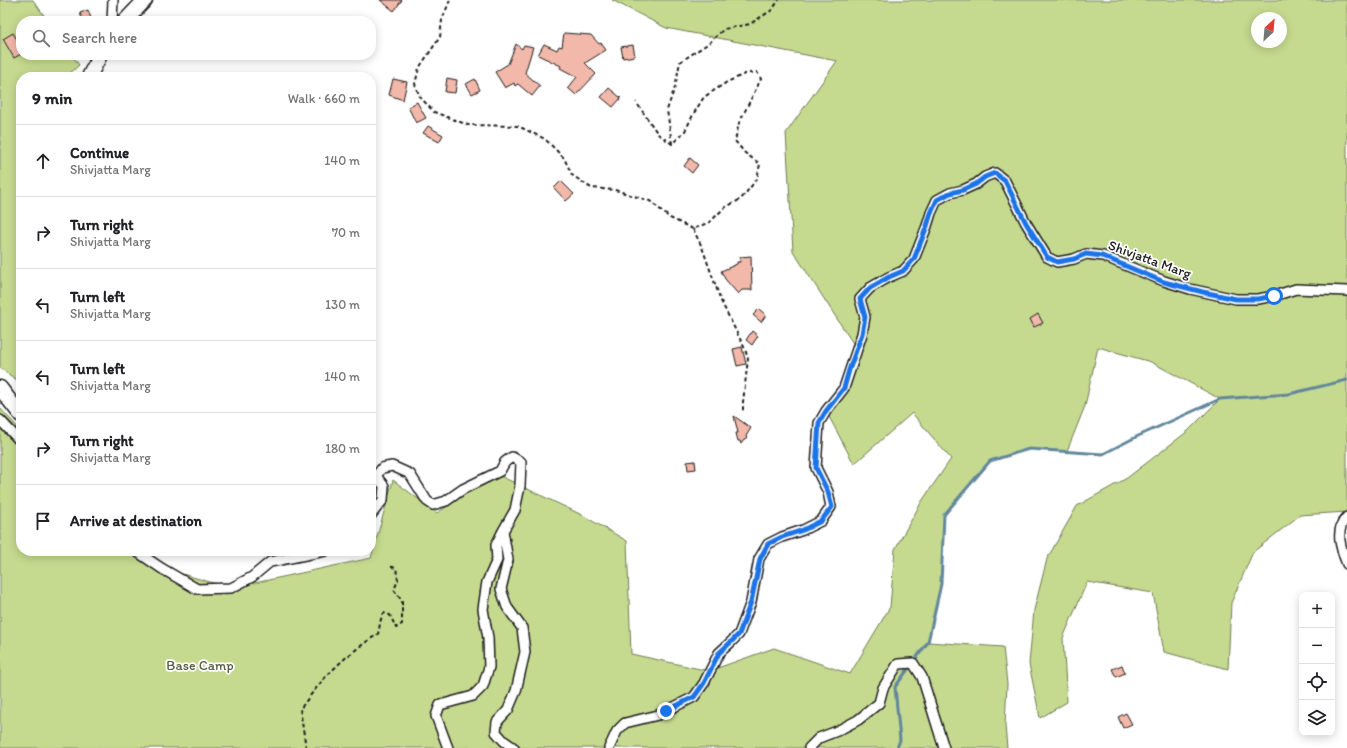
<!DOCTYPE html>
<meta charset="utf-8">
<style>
body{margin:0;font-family:Itim,sans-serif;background:#f2f2f2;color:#202124}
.controls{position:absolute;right:12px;bottom:12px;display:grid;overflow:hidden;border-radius:8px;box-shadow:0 2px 10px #0003}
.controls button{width:36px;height:36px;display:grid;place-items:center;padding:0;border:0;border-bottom:1px solid #e0e0e0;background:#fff;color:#202124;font:20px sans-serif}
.compass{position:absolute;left:1251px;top:12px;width:36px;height:36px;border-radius:50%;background:#fff;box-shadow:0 2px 10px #0003;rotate:26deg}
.stop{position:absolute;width:12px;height:12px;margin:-9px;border:3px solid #1a73e8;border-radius:50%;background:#fff}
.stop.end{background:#1a73e8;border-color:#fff;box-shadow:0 1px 4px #0008}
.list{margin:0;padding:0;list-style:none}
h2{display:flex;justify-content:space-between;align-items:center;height:52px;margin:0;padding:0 16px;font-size:17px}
h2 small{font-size:13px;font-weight:400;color:#757577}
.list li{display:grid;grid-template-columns:26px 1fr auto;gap:12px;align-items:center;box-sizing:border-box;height:72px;padding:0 16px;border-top:1px solid #e0e0e0}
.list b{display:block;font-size:15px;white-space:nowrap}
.list p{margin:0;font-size:13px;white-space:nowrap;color:#757577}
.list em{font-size:13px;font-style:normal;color:#757577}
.icon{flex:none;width:22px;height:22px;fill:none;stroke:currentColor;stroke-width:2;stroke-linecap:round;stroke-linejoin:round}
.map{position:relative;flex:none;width:1347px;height:748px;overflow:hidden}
.search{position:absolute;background:#fff;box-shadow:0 2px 10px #0003;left:16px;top:16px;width:360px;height:44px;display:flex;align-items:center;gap:10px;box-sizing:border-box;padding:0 14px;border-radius:16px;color:#757577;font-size:15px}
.panel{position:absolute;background:#fff;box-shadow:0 2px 10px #0003;left:16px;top:72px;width:360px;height:484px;border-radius:16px}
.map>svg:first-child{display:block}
.green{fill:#c5da8f;stroke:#707b56;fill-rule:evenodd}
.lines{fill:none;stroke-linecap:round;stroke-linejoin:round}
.stream{stroke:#62879c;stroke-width:3}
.building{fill:#f2b8a9;stroke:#1c1c1c}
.street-casing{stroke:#1c1c1c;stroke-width:12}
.primary-casing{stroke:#1c1c1c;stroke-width:17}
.path{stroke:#1c1c1c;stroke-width:2;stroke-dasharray:4 3;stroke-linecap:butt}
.street{stroke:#fff;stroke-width:9}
.primary{stroke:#fff;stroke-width:14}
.route{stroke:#1a73e8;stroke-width:5}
.labels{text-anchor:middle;stroke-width:3.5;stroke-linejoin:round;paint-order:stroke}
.street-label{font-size:14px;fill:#1c1c1c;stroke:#fff}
.park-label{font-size:14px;fill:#575e44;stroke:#fff}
</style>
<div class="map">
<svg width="1347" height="748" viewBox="0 0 1347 748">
<rect width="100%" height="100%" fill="#fff"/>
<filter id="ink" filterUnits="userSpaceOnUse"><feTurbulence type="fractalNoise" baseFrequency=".025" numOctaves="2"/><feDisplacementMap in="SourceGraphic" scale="8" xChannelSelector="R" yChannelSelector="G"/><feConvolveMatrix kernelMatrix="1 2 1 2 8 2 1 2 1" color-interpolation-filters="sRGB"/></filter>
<g filter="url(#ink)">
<path class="green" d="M0,0h33l15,21h-27v34h51l7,10 -13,12h-45v306l-21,-15z
M612,0h735v512l-47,3 -47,37 -22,51 -3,66 -64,-17 -11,-59 -66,-11 -24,56 4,64 -27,16 -11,-54 5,-54 13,-51 30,-53 50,-28 61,-47 32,-32 -69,-37 -53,-15 -13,59 -18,45 -38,-2 -39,12 -46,54 -3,69 -13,58 75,5 4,37 -2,41 2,23h-1007v-340l21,23v120h115l25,17 70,20 140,-30 22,-78 44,33 59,-39 86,41 45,26 4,113 78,17 65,-23 76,26 40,-67 5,-58 27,-48 29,-42 -39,-46 -58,51 -28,-53 18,-23 12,-40 -63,-97 -7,-118 51,-72 -171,-33zM1257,18h24v24h-24z"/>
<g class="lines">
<path class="stream" d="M897,748l3,-8 -5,-53 33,-45 13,-58 3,-69 46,-54 39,-12 74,5 33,-17 84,-38 69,-5 58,-14"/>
</g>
<path class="building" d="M380,0h22l-8,11z
M88,10l4,11h-9l-3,-8z
M13,33l8,13v8l-7,4 -11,-19z
M564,33l27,2 8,9 2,-1 5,7 -21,13 11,11 -20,21 -8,-7 9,-11 -17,-9 1,-2 -23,-11 6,-11 13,6 2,-4 3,1z
M516,44l6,5 2,-4 9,2 -8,26 15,13 -8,10 -14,-12 -3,2 -1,-3 -9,5 -10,-16 13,-8z
M633,45l2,11 -12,2 -2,-11z
M447,78l10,2 -2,13 -10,-1z
M393,79l14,3 -4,18 -14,-5z
M475,79l5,11 -8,4 -6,-10z
M609,88l12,10 -8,9 -12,-10z
M417,102l9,16 -10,5 -8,-16z
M428,126l15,9 -4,7 -16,-9z
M690,158l8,7 -6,8 -8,-7z
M561,181l13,13 -8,7 -12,-13z
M751,256l1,34h-10l-4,4 -13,-15 -4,-8 16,-7v-2h3v-5z
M759,309l7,6 -5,7 -8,-7z
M1038,314l5,9 -9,4 -4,-8z
M752,331l6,5 -6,9 -6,-5z
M742,347l4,17 -9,2 -4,-17z
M734,416l17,12 -5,8 1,3 -3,1 -3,4 -1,-3h-2l-2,-8h2z
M695,461l1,8 -8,1 -1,-8z
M1122,665l3,8 -9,4 -4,-8z
M1126,713l6,11 -9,4 -5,-11z"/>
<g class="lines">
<g class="street-casing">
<path id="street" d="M112,21l1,-21
M0,420l21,22
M371,515l12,-15 1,-14 -8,-10 6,-8 10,-2 18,8 17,27 6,4 13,-4 17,-12 37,-18 5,-9 7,-5 9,5 -1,24 -5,24 -12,21 5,29 -7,29 6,18 15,21 3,24 -9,39 -8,19 -11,12 -1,10 8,9 10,7
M1347,517c-13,13 -6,32 0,47
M136,551l25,17 36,21 34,-1 21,-11 18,-15 55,-11
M448,748l-12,-32 4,-11 33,-9 10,-10 6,-19 -1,-29 -5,-29 4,-27 10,-22 -1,-15 7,-14
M609,748l8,-17 8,-8 33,-8 36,-18 10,-14 15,-30 12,-11 8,-8 12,-32 8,-43 9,-15 14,-7 21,-7 18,-9 10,-14 -3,-15 -12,-24 3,-45 7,-12 18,-23 18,-54 3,-17 -5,-18 10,-11 19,-11 14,-6 11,-12 13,-33 4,-13 6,-13 13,-7 13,-3 13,-6 9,-7 10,-4 10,8 21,42 21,34 10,5 17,-3 12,-5 17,2 61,25 26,8 46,10h22l16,-3 22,-7 51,2
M809,748l10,-10 18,-7 21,-11 21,-17 4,-15 15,-24 15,-1 9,14 22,71"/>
</g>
<g class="primary-casing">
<path id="primary" d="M125,21l20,-21
M89,77l11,-22
M0,388l21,27"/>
</g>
<path class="path" d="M450,0l-8,20 -2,17 -21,31 -4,16 5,13 14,15 34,13 50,1 27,13 19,19 8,17 19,13 24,2 35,11 20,17 23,11 17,-7 14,-14 17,-9 16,-20 3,-15 -15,-11 -10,-12 4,-18 22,-44 -4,-7 -12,2 -18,8 -23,15 -10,16 -9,18 -13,13 -14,-10 -22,-32
M672,144l-5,-34 8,-23 5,-25 29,-19 15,-14 26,-5 22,-14 7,-10
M693,229l9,18 19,54 24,48 3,10 -5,43v11
M306,748l-6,-39c7,-9 15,-20 23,-29 16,-18 35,-33 55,-46l3,-15 3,-6 6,2 6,13 6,-4v-23l-8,-11 4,-10 -2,-12 -7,-2"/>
<use href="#street" class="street"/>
<use href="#primary" class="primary"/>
</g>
</g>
<g class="lines" filter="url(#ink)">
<path class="route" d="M666,711l28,-14 10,-14 15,-30 12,-11 8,-8 12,-32 9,-43 8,-15 14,-7 21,-7 18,-9 11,-14 -4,-15 -12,-24 3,-45 7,-12 18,-23 5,-18 13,-36 3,-17 -5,-18 10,-11 19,-11 14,-6 11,-12 13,-33 4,-13 6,-13 13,-7 13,-3 13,-6 9,-7 10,-4 10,8 21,42 21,34 10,5 17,-3 12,-5 16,2 62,26 39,10 33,7h22l16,-3"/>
</g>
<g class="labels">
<g class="street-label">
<text transform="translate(1150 259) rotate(20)" y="5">Shivjatta Marg</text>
</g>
<g class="park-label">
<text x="200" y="670">Base Camp</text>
</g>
</g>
</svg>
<div class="controls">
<button>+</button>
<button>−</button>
<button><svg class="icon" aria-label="locate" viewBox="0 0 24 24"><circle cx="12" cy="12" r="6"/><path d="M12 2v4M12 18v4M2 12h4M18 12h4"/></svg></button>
<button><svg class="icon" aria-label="layers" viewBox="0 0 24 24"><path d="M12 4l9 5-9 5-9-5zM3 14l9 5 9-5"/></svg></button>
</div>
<svg class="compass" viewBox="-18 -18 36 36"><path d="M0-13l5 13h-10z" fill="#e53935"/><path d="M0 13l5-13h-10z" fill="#757577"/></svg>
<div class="stop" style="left:1274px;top:296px"></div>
<div class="stop end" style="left:666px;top:711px"></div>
<div class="search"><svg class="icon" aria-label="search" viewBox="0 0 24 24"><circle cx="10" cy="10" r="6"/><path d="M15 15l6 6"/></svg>Search here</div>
<section class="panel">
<h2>9 min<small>Walk · 660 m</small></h2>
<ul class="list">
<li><svg class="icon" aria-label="ahead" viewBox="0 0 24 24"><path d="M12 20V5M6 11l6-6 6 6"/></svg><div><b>Continue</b><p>Shivjatta Marg</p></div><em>140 m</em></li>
<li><svg class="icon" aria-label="right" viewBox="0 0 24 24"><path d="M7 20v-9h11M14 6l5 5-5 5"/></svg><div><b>Turn right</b><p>Shivjatta Marg</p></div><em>70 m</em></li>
<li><svg class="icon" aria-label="left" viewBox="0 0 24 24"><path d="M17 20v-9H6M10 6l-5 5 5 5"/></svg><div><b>Turn left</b><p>Shivjatta Marg</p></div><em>130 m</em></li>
<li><svg class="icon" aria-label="left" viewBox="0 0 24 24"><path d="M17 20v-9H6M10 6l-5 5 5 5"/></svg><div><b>Turn left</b><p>Shivjatta Marg</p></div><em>140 m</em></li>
<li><svg class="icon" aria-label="right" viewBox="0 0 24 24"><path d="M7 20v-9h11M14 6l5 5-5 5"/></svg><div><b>Turn right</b><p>Shivjatta Marg</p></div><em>180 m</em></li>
<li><svg class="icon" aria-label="arrive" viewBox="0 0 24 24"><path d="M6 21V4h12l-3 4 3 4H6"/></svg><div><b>Arrive at destination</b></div></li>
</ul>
</section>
</div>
